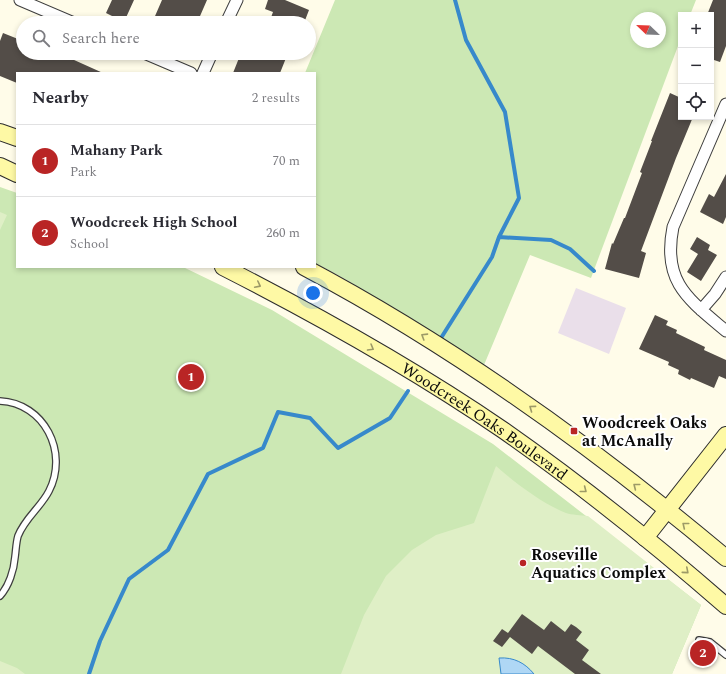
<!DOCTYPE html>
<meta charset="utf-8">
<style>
body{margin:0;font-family:Spectral,serif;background:#f7f7f7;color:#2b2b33}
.controls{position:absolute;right:12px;top:12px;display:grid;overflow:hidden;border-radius:0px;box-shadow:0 2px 6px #0003}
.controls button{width:36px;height:36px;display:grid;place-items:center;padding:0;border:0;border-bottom:1px solid #e1e1e2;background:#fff;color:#2b2b33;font:20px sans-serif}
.compass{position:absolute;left:630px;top:12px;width:36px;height:36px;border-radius:50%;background:#fff;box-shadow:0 2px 6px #0003;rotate:293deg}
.you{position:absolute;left:313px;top:293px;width:14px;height:14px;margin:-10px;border:3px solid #fff;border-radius:50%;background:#1a73e8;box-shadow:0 0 0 6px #1a73e833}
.badge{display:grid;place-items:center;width:26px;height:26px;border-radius:50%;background:#b92525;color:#fff;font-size:13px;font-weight:700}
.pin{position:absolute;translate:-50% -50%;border:2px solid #fff;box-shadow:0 1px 4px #0006}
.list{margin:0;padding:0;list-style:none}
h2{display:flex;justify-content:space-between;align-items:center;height:52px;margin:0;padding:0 16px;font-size:17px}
h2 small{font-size:13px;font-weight:400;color:#7c7c81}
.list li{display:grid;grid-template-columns:26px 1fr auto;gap:12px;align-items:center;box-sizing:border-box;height:72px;padding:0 16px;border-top:1px solid #e1e1e2}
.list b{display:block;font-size:15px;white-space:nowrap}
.list p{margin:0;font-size:13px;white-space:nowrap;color:#7c7c81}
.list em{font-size:13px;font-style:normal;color:#7c7c81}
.icon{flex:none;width:22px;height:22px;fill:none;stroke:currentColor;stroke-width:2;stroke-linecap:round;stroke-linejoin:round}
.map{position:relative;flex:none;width:726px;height:674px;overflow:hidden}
.search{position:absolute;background:#fff;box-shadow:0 2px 6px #0003;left:16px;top:16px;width:300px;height:44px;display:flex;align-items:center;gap:10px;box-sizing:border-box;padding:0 14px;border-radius:22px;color:#7c7c81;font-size:15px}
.panel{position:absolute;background:#fff;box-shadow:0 2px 6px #0003;left:16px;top:72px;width:300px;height:196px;border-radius:0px}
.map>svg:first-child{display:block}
.industrial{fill:#eadfea}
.green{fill:#cce8b4;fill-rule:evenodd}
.pitch{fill:#dfefc6}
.water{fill:#afd7f5;stroke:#3789cb}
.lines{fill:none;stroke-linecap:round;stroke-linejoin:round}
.stream{stroke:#3789cb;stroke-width:4}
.building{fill:#534d48}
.lane-casing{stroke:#3e3e3e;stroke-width:8}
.street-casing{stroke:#3e3e3e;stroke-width:13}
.secondary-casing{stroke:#2d2d2d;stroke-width:18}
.lane{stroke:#fff;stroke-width:5.5}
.street{stroke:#fff;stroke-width:11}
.secondary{stroke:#fef9a5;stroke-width:16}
.oneway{stroke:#9d9a67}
.poi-dot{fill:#b92525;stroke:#fff;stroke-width:1.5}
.labels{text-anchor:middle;stroke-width:4;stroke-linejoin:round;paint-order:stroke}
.street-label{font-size:16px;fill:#0b0b0b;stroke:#fff}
.poi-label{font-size:16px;font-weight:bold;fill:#0b0b0b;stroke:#fff;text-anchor:start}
</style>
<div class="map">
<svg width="726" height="674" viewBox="0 0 726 674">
<rect width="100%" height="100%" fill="#fffce9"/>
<path class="industrial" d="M576,288l50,20 -17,46 -51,-21z"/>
<path class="green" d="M335,0h361l-6,15h-9v23l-90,240 -61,-23 -46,110c-31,-15 -58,-36 -87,-54 -27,-17 -54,-34 -82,-48v-190h-10zM636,18h24v24h-24z
M0,187l17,6v74h166l89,43 221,134 208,161 -29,69h-672z"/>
<path class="pitch" d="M0,212l7,3 -7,15z
M496,466c18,16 47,38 70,47 6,2 15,2 22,3l113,89 -29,69h-331l23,-59 22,-39 26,-26 24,-15 38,-12z
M0,661l17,7 8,6h-25z"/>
<path class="water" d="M499,658c15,-1 26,5 35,16h-33z"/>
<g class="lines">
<path class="stream" d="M499,237l52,3 19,9 24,22
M441,338l51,-81 7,-20 20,-39 -14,-86 -39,-72 -11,-40
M89,674l11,-33 29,-62 39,-29 40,-76 55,-26 15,-36 32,6 28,30 52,-30 18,-27"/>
</g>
<path class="building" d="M112,0h22l-10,22 -18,-9z
M162,0h45l-10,23h-45z
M268,0h17l24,10 -5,13h-35l4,-11 -8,-3z
M713,0h13v46l-6,16 -9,-3v-44h-4z
M3,33l20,8v12h41l-1,2 40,18h-86v10l-17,-7v-35z
M241,53h47l-8,20h-47z
M670,93l11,5v19h12l-17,41 -35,93 5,2 -7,25 -34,-9 7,-26 1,1 11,-26h1l17,-45 -2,-1 12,-31h-1z
M726,174v43l-3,7 -23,-12 9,-18 5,3z
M697,237l13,8 -2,5 9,5 -16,26 -14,-9 11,-18 -8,-5z
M655,315l13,6 -2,4 11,5 -1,3 29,14 -1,3 22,10v19l-7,-3 -5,12 -23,-10 -1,2 -12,-6 1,-4 -11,-5 1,-3 -30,-13z
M522,614l22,16 7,-9 14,11 6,-8 5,3 6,5 -6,8 13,10 -7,10 19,14h-26l-37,-28 -6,8 -22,-17 -8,10 -9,-6 9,-12 6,4z"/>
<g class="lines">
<g class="lane-casing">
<path id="lane" d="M0,401c44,2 69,51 49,90 -8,16 -24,27 -31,45 -2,7 -2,14 -3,21 -1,13 -6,29 -15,39
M699,640l11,2 16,13"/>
</g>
<g class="street-casing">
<path id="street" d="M20,0l54,23
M226,23l11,-23
M144,53l47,20
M203,73l9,-20
M726,104l-53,123c-11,55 15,72 53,104
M701,310l14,-16 11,-17"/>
</g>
<g class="secondary-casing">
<g id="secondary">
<path d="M0,132l17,6"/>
<path d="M0,166l17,8"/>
<path id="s1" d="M223,267c96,49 191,102 280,163 77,54 152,114 223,176"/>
<path d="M304,267c151,80 291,181 422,291"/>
<path d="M645,538l81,-103"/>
</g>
</g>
<use href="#lane" class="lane"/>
<use href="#street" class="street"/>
<use href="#secondary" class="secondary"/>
</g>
<defs><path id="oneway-chevron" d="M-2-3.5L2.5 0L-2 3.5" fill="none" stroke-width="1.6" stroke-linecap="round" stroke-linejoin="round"/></defs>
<g class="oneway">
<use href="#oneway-chevron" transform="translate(258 285) rotate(27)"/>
<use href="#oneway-chevron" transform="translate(424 336) rotate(-148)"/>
<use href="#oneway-chevron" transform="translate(371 348) rotate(30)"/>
<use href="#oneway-chevron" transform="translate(532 408) rotate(-144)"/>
<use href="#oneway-chevron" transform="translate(636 486) rotate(-142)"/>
<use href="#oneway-chevron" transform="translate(584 490) rotate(38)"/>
<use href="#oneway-chevron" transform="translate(685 525) rotate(-141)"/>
<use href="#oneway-chevron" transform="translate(686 571) rotate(41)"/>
</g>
<g class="poi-dot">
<rect x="570" y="427" width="8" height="8" rx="2"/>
<circle cx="523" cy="563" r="4"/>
</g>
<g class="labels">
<g class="street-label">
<text dy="6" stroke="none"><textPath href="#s1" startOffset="304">Woodcreek Oaks Boulevard</textPath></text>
</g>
<g class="poi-label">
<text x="582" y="428">Woodcreek Oaks<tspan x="582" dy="18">at McAnally</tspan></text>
<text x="531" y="560">Roseville<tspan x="531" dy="18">Aquatics Complex</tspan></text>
</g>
</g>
</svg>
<div class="controls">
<button>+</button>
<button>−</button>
<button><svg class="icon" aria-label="locate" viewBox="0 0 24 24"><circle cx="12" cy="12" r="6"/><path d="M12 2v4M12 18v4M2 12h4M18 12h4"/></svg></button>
</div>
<svg class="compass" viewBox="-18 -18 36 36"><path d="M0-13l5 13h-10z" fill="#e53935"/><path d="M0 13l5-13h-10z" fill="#7c7c81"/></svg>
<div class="you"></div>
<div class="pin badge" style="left:191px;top:377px">1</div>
<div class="pin badge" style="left:703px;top:653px">2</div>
<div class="search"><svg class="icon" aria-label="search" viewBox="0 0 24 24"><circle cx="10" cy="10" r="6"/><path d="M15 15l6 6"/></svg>Search here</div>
<section class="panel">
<h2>Nearby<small>2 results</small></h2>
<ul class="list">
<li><span class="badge">1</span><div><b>Mahany Park</b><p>Park</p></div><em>70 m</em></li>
<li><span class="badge">2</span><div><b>Woodcreek High School</b><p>School</p></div><em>260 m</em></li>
</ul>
</section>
</div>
